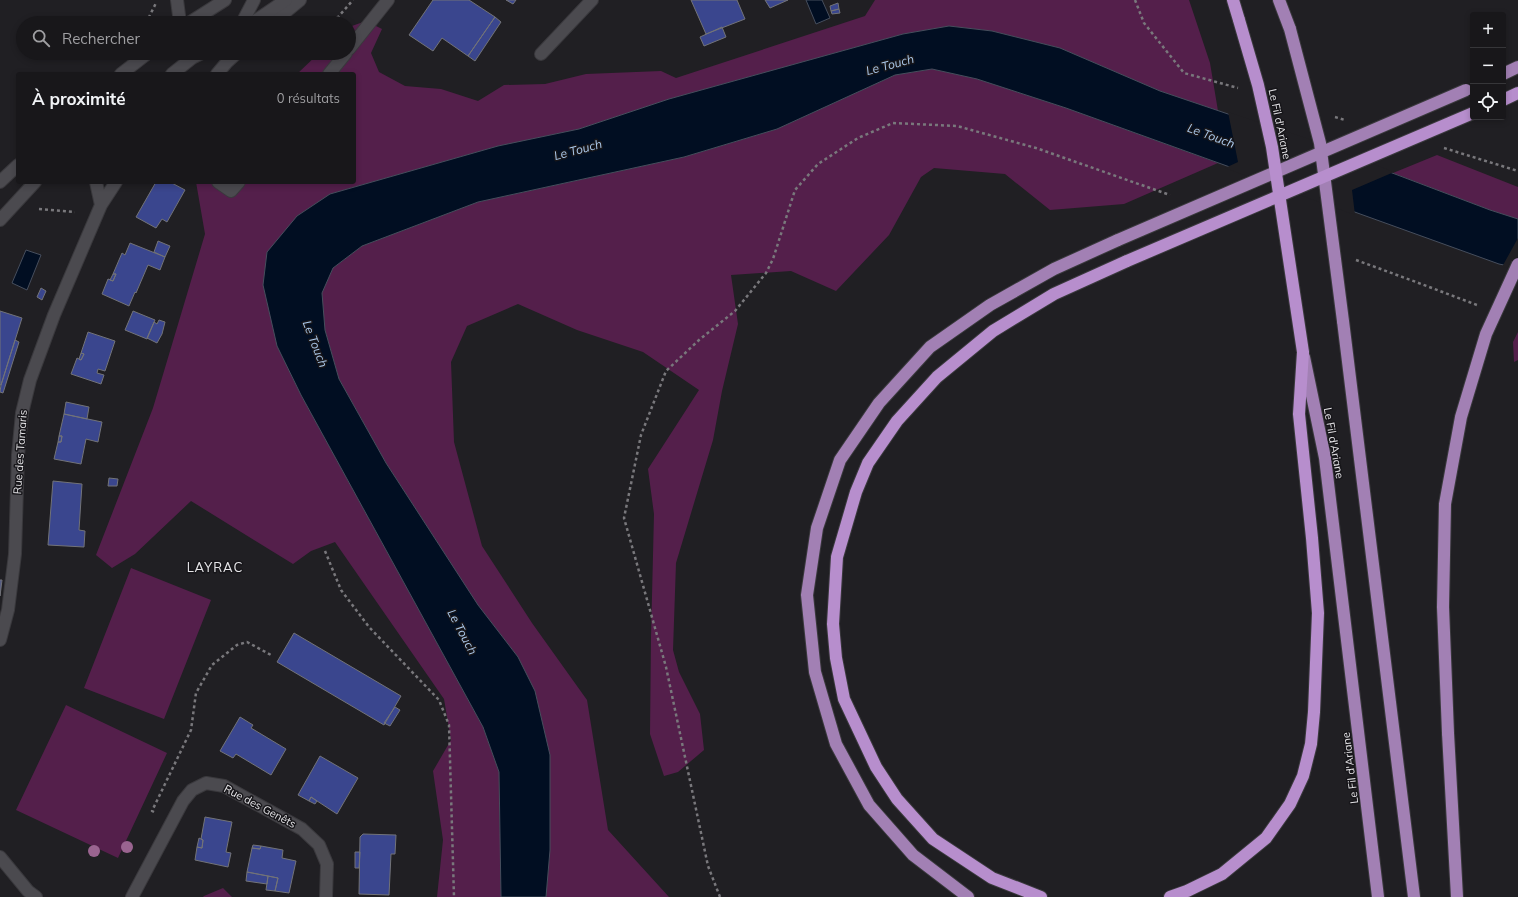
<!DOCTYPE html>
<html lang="fr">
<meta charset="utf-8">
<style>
body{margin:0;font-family:Mulish,sans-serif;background:#252427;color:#f1f3f6}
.controls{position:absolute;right:12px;top:12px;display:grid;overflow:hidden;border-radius:4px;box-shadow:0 2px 6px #0003}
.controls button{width:36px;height:36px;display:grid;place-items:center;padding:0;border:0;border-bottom:1px solid #363639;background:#18171a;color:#f1f3f6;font:20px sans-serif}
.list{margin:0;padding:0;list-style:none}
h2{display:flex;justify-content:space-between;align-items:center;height:52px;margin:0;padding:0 16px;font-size:17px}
h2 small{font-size:13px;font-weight:400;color:#9f9fa2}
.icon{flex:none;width:22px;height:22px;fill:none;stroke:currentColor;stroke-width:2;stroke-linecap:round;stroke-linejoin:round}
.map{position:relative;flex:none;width:1518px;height:897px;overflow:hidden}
.search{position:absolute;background:#18171a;box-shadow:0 2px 6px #0003;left:16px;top:16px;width:340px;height:44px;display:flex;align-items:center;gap:10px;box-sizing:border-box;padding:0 14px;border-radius:22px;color:#9f9fa2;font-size:15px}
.panel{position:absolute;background:#18171a;box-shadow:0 2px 6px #0003;left:16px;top:72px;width:340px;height:112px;border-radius:4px}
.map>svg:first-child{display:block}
.green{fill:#541f4b}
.water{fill:#010e22;stroke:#464e5d}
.pier{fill:#201f23}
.building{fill:#3a468e;stroke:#727378}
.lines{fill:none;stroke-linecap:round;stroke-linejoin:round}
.service-casing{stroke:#3a393d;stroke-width:14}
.pedestrian-casing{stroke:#3a393d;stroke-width:14}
.minor-casing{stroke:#3a393d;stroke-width:14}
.tertiary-casing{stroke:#3a393d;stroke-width:14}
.trunk-casing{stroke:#3a393d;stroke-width:14}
.motorway-casing{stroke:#3a393d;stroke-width:14}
.path{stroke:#79787c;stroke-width:2.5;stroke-dasharray:3 3;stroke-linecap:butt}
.service{stroke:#4b4a4f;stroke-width:12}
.pedestrian{stroke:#4b4a4f;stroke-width:12}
.minor{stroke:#4b4a4f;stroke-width:12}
.tertiary{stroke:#4b4a4f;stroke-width:12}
.trunk{stroke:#a280b4;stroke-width:12}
.motorway{stroke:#b78ecd;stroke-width:12}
.trunk-bridge-casing{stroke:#3a393d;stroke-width:14;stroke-linecap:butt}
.motorway-bridge-casing{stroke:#3a393d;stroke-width:14;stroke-linecap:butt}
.trunk-bridge{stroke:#a280b4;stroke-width:12}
.motorway-bridge{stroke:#b78ecd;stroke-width:12}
.tree{fill:#9a6490}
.labels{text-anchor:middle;stroke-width:3;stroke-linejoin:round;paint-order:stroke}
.street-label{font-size:11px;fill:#e6e5e8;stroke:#17161a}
.water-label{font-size:12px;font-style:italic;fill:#accaed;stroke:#17161a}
.quarter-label{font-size:13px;letter-spacing:1px;fill:#e6e5e8;stroke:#17161a}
</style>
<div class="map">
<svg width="1518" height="897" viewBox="0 0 1518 897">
<rect width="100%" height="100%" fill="#201f23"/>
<path class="green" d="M875,0h314l21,63 8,48 -58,-20 -100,-43 -68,-17 -43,-5 -46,8 -233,65 -91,30 -81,17 -168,48 -33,22 -20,130 24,49 182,332 16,45 2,125h-64l6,-57 -10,-69 18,-31 -7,-41 -109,-157 -24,9 -18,13 -102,-63 -56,53 -23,14 -16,-13 57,-147 52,-174 -9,-52h158v-108h-57l22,-21h30v-26l17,-6 16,8 -11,24 8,19 26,14 36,3 37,12 26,-16 41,-1 41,-10 75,-3 15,7 189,-62z
M932,69l45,10 89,29 152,55 -94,41 -74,6 -45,-36 -71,-6 -13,9 -32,58 -53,56 -45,-20 -60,4 7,49 -16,67 -9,49 -37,123 -3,87 6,22 21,42 4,36 -26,22 -14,4 -14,-42 1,-97 3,-123 -6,-45 51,-79 -56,-38 -66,-22 -59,-26 -51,22 -16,36 3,80 28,104 50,77 55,77 21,130 61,67h-123l4,-47v-95l-32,-98 -40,-51 -92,-143 -47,-84 -14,-49 -4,-37 12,-25 29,-22 116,-44 206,-45 93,-28 118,-54z
M1437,155l81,32v32l-28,-9 -97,-37z
M1518,332v28l-4,2 -1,-20z
M131,568l80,32 -47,119 -80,-31z
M66,705l101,48 -49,105 -102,-48z
M223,888l9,9h-29l1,-1z"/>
<path class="water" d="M806,0h16l8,18 -14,6z
M949,26l43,5 68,17 100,43 145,49 185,70 28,9v49l-19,-4 -433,-156 -89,-29 -45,-10 -37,6 -118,54 -93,28 -206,45 -116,44 -29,22 -11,25 3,37 14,49 47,84 92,142 40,52 17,34 15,64v95l-4,47h-45l-2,-125 -16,-45 -182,-332 -24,-49 -14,-61 4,-33 30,-36 33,-22 168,-48 81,-17 90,-30 234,-65z
M26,250l15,5 -14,35 -15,-7z"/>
<path class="pier" d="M1228,112l78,26 88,34 -42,18 3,25 -130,-47 13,-6z
M1518,238v32l-16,-3z"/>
<path class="building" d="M433,0h36l26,17 -27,39 -26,-18 -9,13 -24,-16z
M506,0h10l-3,4z
M691,0h46l8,19 -39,15z
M765,0h23l-18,8z
M838,3l1,6 -8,2 -1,-5z
M839,9l1,4 -8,1 -1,-3z
M495,17l6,5 -26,39 -7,-5z
M722,27l4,10 -22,9 -4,-9z
M156,182h14l15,8 -18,32 -5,-3 -6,9 -20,-11z
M158,241l12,5 -5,11 -11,-5z
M130,243l35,14 -5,13 -12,-5 -12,28 -1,-1 -6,14 -27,-12 6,-15 5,2 3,-7h-3l9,-21 3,2z
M113,274h3l-3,7 -3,-1z
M41,288l5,3 -4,9 -5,-3z
M0,311l22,7 -21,67h-1z
M133,311l22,9 -8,19 -22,-9z
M159,320l6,2 -3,12 -5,9 -10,-5 7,-16 3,2z
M88,332l27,9 -10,30 -7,-2 -1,4 7,2 -3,9 -30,-10 6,-16 4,2 3,-6 -3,-1z
M15,340l4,2 -16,51 -3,-1 1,-7z
M81,353l3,1 -3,6 -2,-1z
M66,402l23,5 -2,12 -23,-5z
M64,414l38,8 -4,20 -12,-3 -5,25 -27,-5 4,-17h3l1,-6h-3z
M59,436h3l-1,6h-3z
M109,478l9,1 -1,7h-9z
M53,481l29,3 -3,46 6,1 -1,16 -36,-2z
M0,580h2l-2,16z
M294,633l107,63 -17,29 -107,-63z
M395,707l5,3 -10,16 -6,-3z
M240,717l13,8 -2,3 35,21 -15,26 -35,-21 -3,4 -13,-7z
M320,756l38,22 -21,36 -26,-17 -2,4 -11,-6z
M311,797l6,4 -2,3 -6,-3z
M205,817l27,5 -6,30 5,1 -3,14 -33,-7 2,-13 5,1 1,-8 -2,-1z
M363,834l33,1 -1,19h-4l-2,41 -30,-1 1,-57z
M199,838l4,2 -1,8 -5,-1z
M253,845l8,1 -1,3 -8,-1z
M261,846l22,4 -1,8 14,3 -7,32 -14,-2 3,-13 -31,-6 5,-24 8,1z
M355,852h5l-1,16h-4z
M247,872l21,4 -1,8 -21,-3z
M268,876l10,2 -3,13 -9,-1z"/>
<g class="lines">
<g class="service-casing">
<path id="service" d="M177,0l3,23
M242,23l12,-23"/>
</g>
<g class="pedestrian-casing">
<path id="pedestrian" d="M272,23l28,-23
M349,49l39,-49
M217,74l10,-12 10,-9
M329,74l17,-21
M218,182l13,9 8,-9"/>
</g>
<g class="minor-casing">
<path id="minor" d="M541,54l51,-54
M96,182l5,23
M0,640l8,-30 7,-56 3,-99 4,-42 8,-33 24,-65 47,-110 15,-23
M0,857l28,34 8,6
M132,897l51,-96 9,-11 14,-7 18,3 78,43 17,16 8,19 -1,33"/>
</g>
<g class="tertiary-casing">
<path id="tertiary" d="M189,23l36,-23
M252,23l34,-23
M121,74l27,-21
M172,74l20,-16 10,-5
M0,182l18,-17
M0,220l35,-38"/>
</g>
<g class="trunk-casing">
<path id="trunk" d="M1279,0l11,29
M1503,74l15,-7
M1343,321l71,576
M1304,357l21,101 53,439
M1448,733l9,164
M968,897l-55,-42 -44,-50 -33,-61 -21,-72 -8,-77 10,-67 23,-68 39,-57 51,-56 60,-42 64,-36 64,-29"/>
</g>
<g class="motorway-casing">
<path id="motorway" d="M1233,0l6,20
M1503,100l15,-7
M1041,897l-49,-19 -59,-39 -36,-40 -21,-32 -32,-68 -8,-41 -3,-34 4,-67 19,-65 12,-29 29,-42 40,-44 56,-46 61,-37 73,-33
M1170,897l17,-6 35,-17 44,-36 24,-34 13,-28 8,-32 3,-32 4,-99 -6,-75 -13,-124 4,-62"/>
</g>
<path class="path" d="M1135,0l9,23 40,50 54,15
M307,22l31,-5 15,-17
M146,23l10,-20
M1335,117l10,3
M1444,148l74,23
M39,209l36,3
M1356,260l60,22 61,23
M325,551l16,39 28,37 70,73 10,25 5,172
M154,812l-2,-1 39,-81 5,-37 16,-28 25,-20 10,-3 24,13
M720,897l-12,-31 -42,-199 -42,-149 17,-83 25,-64 33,-31 36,-29 31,-38 7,-14 22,-69 23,-26 40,-26 35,-15 64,3 79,22 134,47"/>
<use href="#service" class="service"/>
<use href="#pedestrian" class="pedestrian"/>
<use href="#minor" class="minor"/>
<use href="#tertiary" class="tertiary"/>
<use href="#trunk" class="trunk"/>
<use href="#motorway" class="motorway"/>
<g class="trunk-bridge-casing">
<path id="trunk-bridge" d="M1290,29l30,114 23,178
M1118,240l348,-150
M1448,733l-5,-126 2,-103 16,-87 25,-83 32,-70"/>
</g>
<g class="motorway-bridge-casing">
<path id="motorway-bridge" d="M1239,20l19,65 14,62 31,205
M1127,261l346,-148"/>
</g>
<use href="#trunk-bridge" class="trunk-bridge"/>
<use href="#motorway-bridge" class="motorway-bridge"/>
</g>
<g class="tree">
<circle cx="127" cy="847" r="6"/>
<circle cx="94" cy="851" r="6"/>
</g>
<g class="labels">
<g class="street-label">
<text transform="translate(1280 124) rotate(78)" y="4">Le Fil d'Ariane</text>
<text transform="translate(1334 443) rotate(80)" y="4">Le Fil d'Ariane</text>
<text transform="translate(20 452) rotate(-86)" y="4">Rue des Tamaris</text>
<text transform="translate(1350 768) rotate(-97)" y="4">Le Fil d'Ariane</text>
<text transform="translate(260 806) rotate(28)" y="4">Rue des Genêts</text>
</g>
<g class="water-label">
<text transform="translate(890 65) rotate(-15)" y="4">Le Touch</text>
<text transform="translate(1211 136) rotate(20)" y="4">Le Touch</text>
<text transform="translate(578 150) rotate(-15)" y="4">Le Touch</text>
<text transform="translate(315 344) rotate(69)" y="4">Le Touch</text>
<text transform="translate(462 632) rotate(62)" y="4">Le Touch</text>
</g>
<g class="quarter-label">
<text x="215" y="572">LAYRAC</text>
</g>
</g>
</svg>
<div class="controls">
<button>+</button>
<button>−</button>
<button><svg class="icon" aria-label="locate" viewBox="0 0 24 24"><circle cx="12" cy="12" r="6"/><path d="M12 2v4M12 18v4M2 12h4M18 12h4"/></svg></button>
</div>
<div class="search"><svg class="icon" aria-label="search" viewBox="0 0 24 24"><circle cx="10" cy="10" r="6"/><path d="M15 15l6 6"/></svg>Rechercher</div>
<section class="panel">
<h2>À proximité<small>0 résultats</small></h2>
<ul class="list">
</ul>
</section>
</div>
